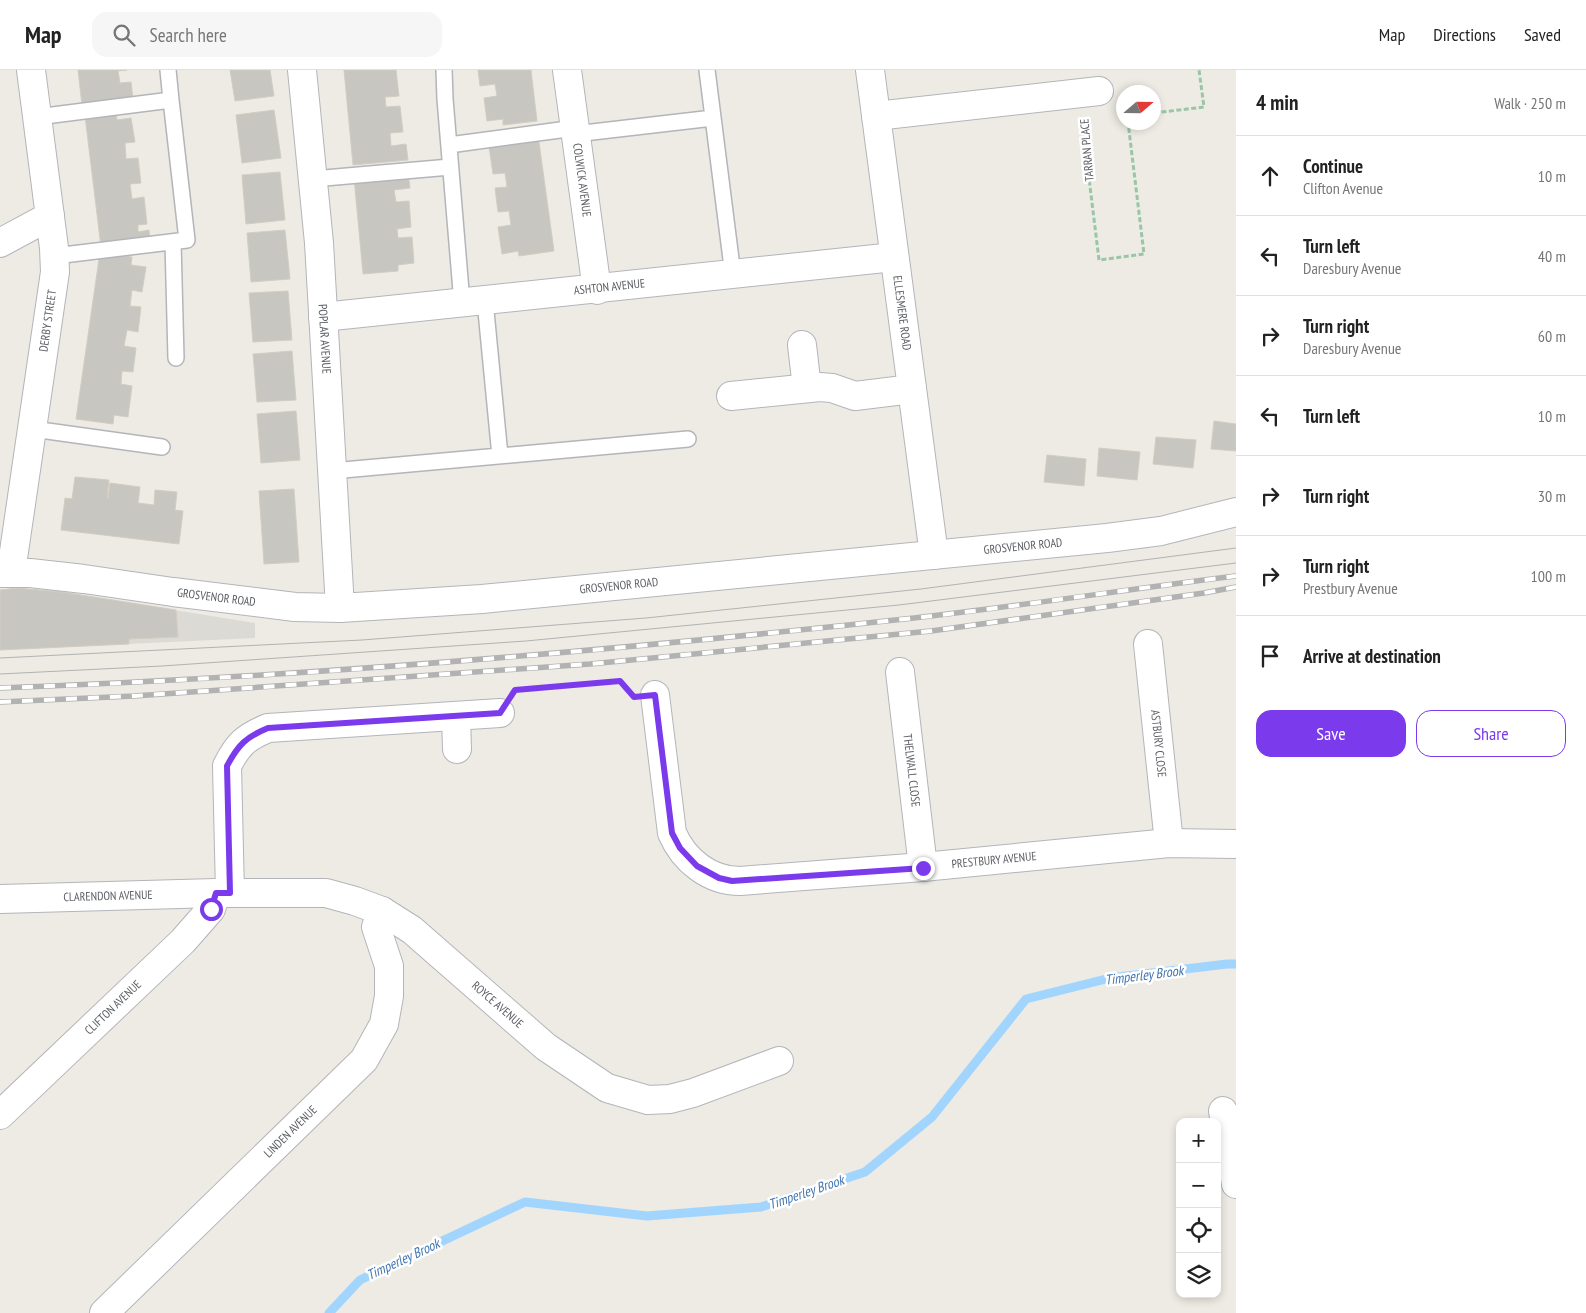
<!DOCTYPE html>
<meta charset="utf-8">
<style>
body{margin:0;font-family:"PT Sans Narrow",sans-serif;background:#f6f6f6;color:#222}
.controls{position:absolute;right:15px;bottom:15px;display:grid;overflow:hidden;border-radius:10px;box-shadow:0 2px 8px #0003}
.controls button{width:45px;height:45px;display:grid;place-items:center;padding:0;border:0;border-bottom:1px solid #e0e0e0;background:#fff;color:#222;font:25px sans-serif}
.compass{position:absolute;left:1116px;top:15px;width:45px;height:45px;border-radius:50%;background:#fff;box-shadow:0 2px 8px #0003;rotate:70deg}
.stop{position:absolute;width:15px;height:15px;margin:-11px;border:4px solid #7c3aed;border-radius:50%;background:#fff}
.stop.end{background:#7c3aed;border-color:#fff;box-shadow:0 1px 5px #0008}
.list{margin:0;padding:0;list-style:none}
h2{display:flex;justify-content:space-between;align-items:center;height:65px;margin:0;padding:0 20px;font-size:21px}
h2 small{font-size:16px;font-weight:400;color:#767676}
.list li{display:grid;grid-template-columns:32px 1fr auto;gap:15px;align-items:center;box-sizing:border-box;height:80px;padding:0 20px;border-top:1px solid #e0e0e0}
.list b{display:block;font-size:19px;white-space:nowrap}
.list p{margin:0;font-size:16px;white-space:nowrap;color:#767676}
.list em{font-size:16px;font-style:normal;color:#767676}
.actions{display:flex;gap:10px;padding:15px 20px}
.actions a{flex:1;padding:11px 0;border:1px solid #7c3aed;border-radius:15px;text-align:center;font-size:18px;color:#7c3aed}
.actions .main{background:#7c3aed;color:#fff}
.icon{flex:none;width:28px;height:28px;fill:none;stroke:currentColor;stroke-width:2;stroke-linecap:round;stroke-linejoin:round}
.map{position:relative;flex:none;width:1236px;height:1243px;overflow:hidden}
header{display:flex;align-items:center;gap:30px;box-sizing:border-box;height:70px;padding:0 25px;background:#fff;border-bottom:1px solid #e0e0e0}
header strong{font-size:24px}
nav{display:flex;gap:28px;margin-inline-start:auto;font-size:18px}
.search{width:350px;height:45px;background:#f6f6f6;display:flex;align-items:center;gap:12px;box-sizing:border-box;padding:0 18px;border-radius:15px;color:#767676;font-size:19px}
main{display:flex}
aside{flex:1;background:#fff}
.map>svg:first-child{display:block}
.industrial{fill:#dcdad5}
.lines{fill:none;stroke-linecap:round;stroke-linejoin:round}
.stream{stroke:#a2d5fe;stroke-width:9}
.building{fill:#c8c6c0;stroke:#d2cdc1}
.service-casing{stroke:#b3b5ba;stroke-width:18}
.minor-casing{stroke:#b3b5ba;stroke-width:30}
.path{stroke:#98c6a6;stroke-width:3;stroke-dasharray:5 2.5;stroke-linecap:butt}
.service{stroke:#fff;stroke-width:15}
.minor{stroke:#fff;stroke-width:28}
.tram{stroke:#b2b2b3;stroke-width:1}
.rail-casing{stroke:#b2b2b3;stroke-width:5.5}
.rail{stroke:#fff;stroke-width:4;stroke-dasharray:11;stroke-linecap:butt}
.route{stroke:#7c3aed;stroke-width:6}
.labels{text-anchor:middle;stroke-width:5;stroke-linejoin:round;paint-order:stroke}
.street-label{font-size:12px;fill:#5b5e63;stroke:#fff}
.water-label{font-size:14px;font-style:italic;fill:#4075af;stroke:#fff}
</style>
<header>
<strong>Map</strong>
<div class="search"><svg class="icon" aria-label="search" viewBox="0 0 24 24"><circle cx="10" cy="10" r="6"/><path d="M15 15l6 6"/></svg>Search here</div>
<nav><a>Map</a><a>Directions</a><a>Saved</a></nav>
</header>
<main>
<div class="map">
<svg width="1236" height="1243" viewBox="0 0 1236 1243">
<rect width="100%" height="100%" fill="#edebe3"/>
<path class="industrial" d="M17,518l45,4 193,31v15l-255,12v-60z"/>
<g class="lines">
<path class="stream" d="M329,1243l31,-33 165,-78 122,14 114,-9 104,-35 67,-55 94,-118 84,-21 117,-14h9"/>
</g>
<path class="building" d="M78,0h49l-9,1 2,12 11,-1 2,17 -51,6z
M230,0h40l4,26 -39,5z
M344,0h52l3,26 -14,1 1,10 14,-1 3,26 -13,1 1,13 15,-2 2,16 -55,5z
M478,0h53l6,51 -34,4v-6l-16,2 -3,-23 13,-2 -2,-12 -15,2z
M274,40l7,48 -39,5 -6,-48z
M116,42l1,8 14,-2 4,24 -10,1 1,16 12,-1 3,25 -11,1 2,15 12,-2 3,27 -9,1v7l11,-2 1,11 -49,6 -16,-131z
M538,65l16,116 -35,5 -1,-5 -16,3 -4,-27 13,-2 -2,-14 -11,1 -3,-24 12,-1 -2,-14 -12,1 -4,-27z
M280,102l5,48 -39,4 -4,-49z
M408,103l2,15 -16,2 2,12 13,-1 2,26 -14,2 1,9 14,-1 2,26 -16,2v6l-35,3 -9,-96z
M285,160l5,49 -39,3 -4,-49z
M100,182l32,5 -1,8 15,2 -4,25 -10,-2 -2,16 11,1 -3,25 -11,-2 -3,16 12,2 -3,24 -11,-1 -1,13 11,2 -4,31 -14,-2 -1,9 -37,-5z
M288,221l4,49 -39,2 -4,-49z
M292,281l4,49 -39,2 -4,-48z
M296,341l4,49 -39,3 -4,-49z
M1214,351l22,3v27l-25,-2z
M1156,367l40,3 -3,28 -40,-4z
M1099,378l41,4 -3,28 -40,-4z
M1047,385l39,4 -2,27 -40,-4z
M75,407l34,3 -2,18h1l2,-15 30,4 -2,16 16,2 1,-15 22,2 -2,18 8,1 -4,33 -118,-14 4,-32 7,1z
M294,419l5,73 -35,2 -5,-73z
M17,518l45,4 114,18 2,27 -49,2v5l-129,6v-60z"/>
<g class="lines">
<g class="service-casing">
<path id="service" d="M444,0l1,29 17,204
M707,0l26,205
M37,47l134,-17 -3,-30
M575,64l138,-16
M449,75l126,-17
M313,109l137,-12
M173,172l3,116
M55,186l132,-16 -16,-140
M485,231l15,155
M33,359l129,18
M332,401l356,-32"/>
</g>
<g class="minor-casing">
<g id="minor">
<path id="s1" d="M302,0l17,173 21,365"/>
<path id="s2" d="M567,0l30,220"/>
<path id="s3" d="M870,0l64,485"/>
<path d="M876,46l223,-25"/>
<path d="M0,173l50,-27"/>
<path id="s4" d="M323,247l571,-60"/>
<path d="M802,275l5,43"/>
<path d="M731,326l89,-9 12,1 23,8 57,-7"/>
<path id="s5" d="M11,502l44,-300 -1,-24 -23,-178"/>
<path id="s6" d="M0,503h30l54,6 89,13 122,15 45,1 142,-9 625,-61 54,-7 75,-19"/>
<path id="s7" d="M1148,574l21,199"/>
<path id="s8" d="M900,602l23,195"/>
<path id="s9" d="M655,625l17,138c12,28 38,48 68,48l183,-14 246,-24 67,1"/>
<path d="M456,646l1,33"/>
<path d="M230,823l-3,-127c11,-22 19,-29 41,-38l232,-15"/>
<path id="s10" d="M0,829l216,-6h110l29,8 27,10 30,19 134,117 61,41 41,12 22,-1 23,-6 86,-32"/>
<path d="M1223,1041l13,73"/>
<path id="s11" d="M0,1045l183,-174 28,-32 5,-16"/>
<path id="s12" d="M104,1243l260,-253 20,-36 5,-28v-30l-13,-39 6,-16"/>
</g>
</g>
<path class="path" d="M1154,43l50,-6 -5,-37
M1082,51l17,139 45,-6 -16,-132
M516,620l104,-9 8,9"/>
<use href="#service" class="service"/>
<use href="#minor" class="minor"/>
<path class="tram" d="M0,588l362,-18 284,-22 275,-29 315,-41
M0,604l162,-8 364,-25 373,-36 337,-42"/>
<g class="rail-casing">
<path id="rail" d="M0,618c306,-11 610,-37 914,-70 108,-12 215,-29 322,-42
M0,632l134,-6 456,-32 341,-33 273,-38 32,-6"/>
</g>
<use href="#rail" class="rail"/>
</g>
<g class="lines">
<path class="route" d="M211,839l5,-16h14l-3,-127c11,-21 19,-29 41,-38l232,-15 15,-23 105,-9 14,16 21,-2 17,138 8,15 17,18 22,12 13,3 191,-13"/>
</g>
<g class="labels">
<g class="street-label">
<text transform="translate(1087 80) rotate(-95)" y="4">TARRAN PLACE</text>
<text dy="4" stroke="none"><textPath href="#s2" startOffset="111">COLWICK AVENUE</textPath></text>
<text dy="4" stroke="none"><textPath href="#s4" startOffset="288">ASHTON AVENUE</textPath></text>
<text dy="4" stroke="none"><textPath href="#s3" startOffset="245">ELLESMERE ROAD</textPath></text>
<text dy="4" stroke="none"><textPath href="#s5" startOffset="254">DERBY STREET</textPath></text>
<text dy="4" stroke="none"><textPath href="#s1" startOffset="270">POPLAR AVENUE</textPath></text>
<text dy="4" stroke="none"><textPath href="#s6" startOffset="1028">GROSVENOR ROAD</textPath></text>
<text dy="4" stroke="none"><textPath href="#s6" startOffset="622">GROSVENOR ROAD</textPath></text>
<text dy="4" stroke="none"><textPath href="#s6" startOffset="218">GROSVENOR ROAD</textPath></text>
<text dy="4" stroke="none"><textPath href="#s7" startOffset="100">ASTBURY CLOSE</textPath></text>
<text dy="4" stroke="none"><textPath href="#s8" startOffset="99">THELWALL CLOSE</textPath></text>
<text dy="4" stroke="none"><textPath href="#s9" startOffset="482">PRESTBURY AVENUE</textPath></text>
<text dy="4" stroke="none"><textPath href="#s10" startOffset="108">CLARENDON AVENUE</textPath></text>
<text dy="4" stroke="none"><textPath href="#s10" startOffset="534">ROYCE AVENUE</textPath></text>
<text dy="4" stroke="none"><textPath href="#s11" startOffset="156">CLIFTON AVENUE</textPath></text>
<text dy="4" stroke="none"><textPath href="#s12" startOffset="260">LINDEN AVENUE</textPath></text>
</g>
<g class="water-label">
<text transform="translate(1144 905) rotate(-7)" y="5">Timperley Brook</text>
<text transform="translate(806 1122) rotate(-19)" y="5">Timperley Brook</text>
<text transform="translate(403 1189) rotate(-25)" y="5">Timperley Brook</text>
</g>
</g>
</svg>
<div class="controls">
<button>+</button>
<button>−</button>
<button><svg class="icon" aria-label="locate" viewBox="0 0 24 24"><circle cx="12" cy="12" r="6"/><path d="M12 2v4M12 18v4M2 12h4M18 12h4"/></svg></button>
<button><svg class="icon" aria-label="layers" viewBox="0 0 24 24"><path d="M12 4l9 5-9 5-9-5zM3 14l9 5 9-5"/></svg></button>
</div>
<svg class="compass" viewBox="-18 -18 36 36"><path d="M0-13l5 13h-10z" fill="#e53935"/><path d="M0 13l5-13h-10z" fill="#767676"/></svg>
<div class="stop" style="left:211px;top:839px"></div>
<div class="stop end" style="left:923px;top:798px"></div>
</div>
<aside>
<h2>4 min<small>Walk · 250 m</small></h2>
<ul class="list">
<li><svg class="icon" aria-label="ahead" viewBox="0 0 24 24"><path d="M12 20V5M6 11l6-6 6 6"/></svg><div><b>Continue</b><p>Clifton Avenue</p></div><em>10 m</em></li>
<li><svg class="icon" aria-label="left" viewBox="0 0 24 24"><path d="M17 20v-9H6M10 6l-5 5 5 5"/></svg><div><b>Turn left</b><p>Daresbury Avenue</p></div><em>40 m</em></li>
<li><svg class="icon" aria-label="right" viewBox="0 0 24 24"><path d="M7 20v-9h11M14 6l5 5-5 5"/></svg><div><b>Turn right</b><p>Daresbury Avenue</p></div><em>60 m</em></li>
<li><svg class="icon" aria-label="left" viewBox="0 0 24 24"><path d="M17 20v-9H6M10 6l-5 5 5 5"/></svg><div><b>Turn left</b></div><em>10 m</em></li>
<li><svg class="icon" aria-label="right" viewBox="0 0 24 24"><path d="M7 20v-9h11M14 6l5 5-5 5"/></svg><div><b>Turn right</b></div><em>30 m</em></li>
<li><svg class="icon" aria-label="right" viewBox="0 0 24 24"><path d="M7 20v-9h11M14 6l5 5-5 5"/></svg><div><b>Turn right</b><p>Prestbury Avenue</p></div><em>100 m</em></li>
<li><svg class="icon" aria-label="arrive" viewBox="0 0 24 24"><path d="M6 21V4h12l-3 4 3 4H6"/></svg><div><b>Arrive at destination</b></div></li>
</ul>
<div class="actions"><a class="main">Save</a><a>Share</a></div>
</aside>
</main>
